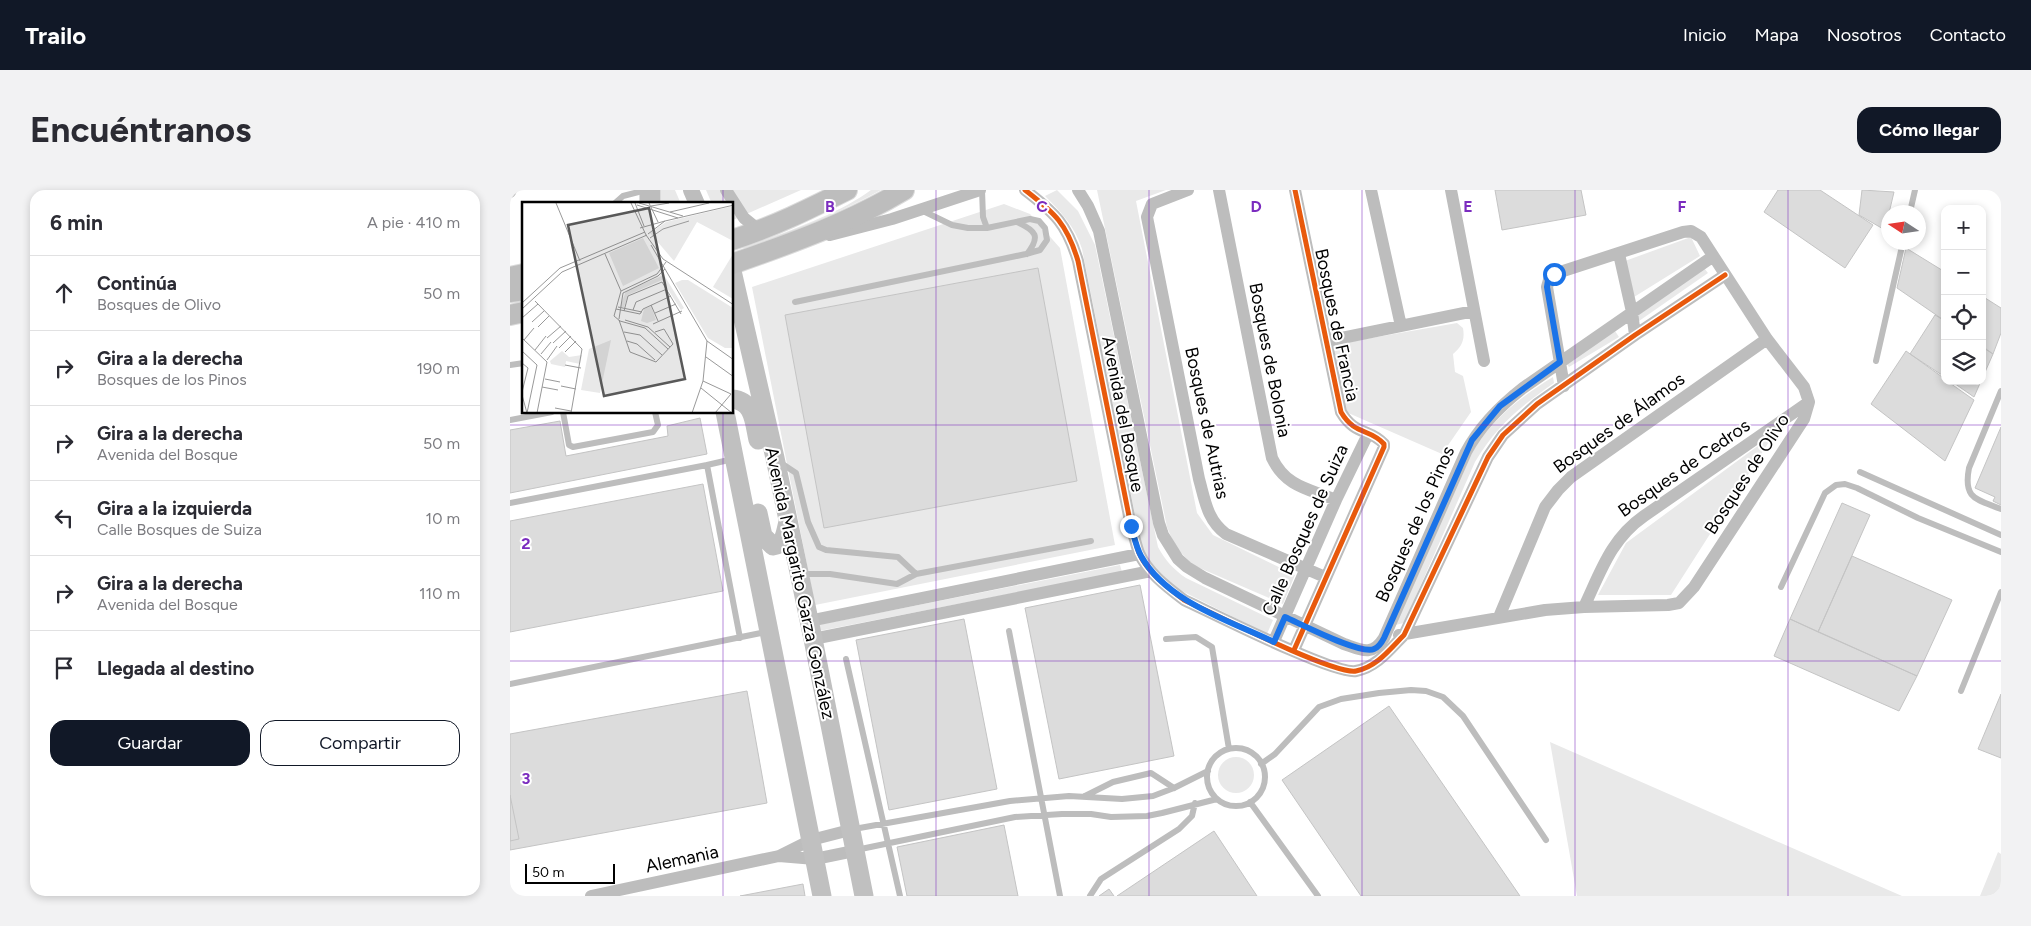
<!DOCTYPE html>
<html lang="es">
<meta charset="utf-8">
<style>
body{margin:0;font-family:Figtree,sans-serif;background:#f2f2f3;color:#2b2b33}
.controls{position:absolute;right:15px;top:15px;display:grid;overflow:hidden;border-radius:10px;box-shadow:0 2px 8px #0003}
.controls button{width:45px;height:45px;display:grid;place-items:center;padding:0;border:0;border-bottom:1px solid #e1e1e2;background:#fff;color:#2b2b33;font:25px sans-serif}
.compass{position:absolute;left:1371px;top:15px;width:45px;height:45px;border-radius:50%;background:#fff;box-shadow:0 2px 8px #0003;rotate:282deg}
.scale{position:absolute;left:15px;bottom:12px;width:90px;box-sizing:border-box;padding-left:5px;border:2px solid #000;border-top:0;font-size:14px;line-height:18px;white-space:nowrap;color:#000;-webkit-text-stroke:4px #fff;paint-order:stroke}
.stop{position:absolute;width:15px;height:15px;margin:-11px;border:4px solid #1a73e8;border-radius:50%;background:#fff}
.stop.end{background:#1a73e8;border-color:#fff;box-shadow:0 1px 5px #0008}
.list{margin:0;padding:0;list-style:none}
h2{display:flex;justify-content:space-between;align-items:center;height:65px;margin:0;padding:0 20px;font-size:21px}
h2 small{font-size:16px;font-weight:400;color:#7c7c81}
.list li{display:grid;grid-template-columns:32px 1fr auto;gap:15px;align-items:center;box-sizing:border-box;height:75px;padding:0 20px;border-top:1px solid #e1e1e2}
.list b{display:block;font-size:19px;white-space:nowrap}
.list p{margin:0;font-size:16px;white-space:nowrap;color:#7c7c81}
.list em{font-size:16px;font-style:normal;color:#7c7c81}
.actions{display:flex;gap:10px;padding:15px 20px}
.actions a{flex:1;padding:11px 0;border:1px solid #111827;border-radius:15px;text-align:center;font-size:18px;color:#111827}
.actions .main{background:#111827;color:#fff}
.icon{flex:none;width:28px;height:28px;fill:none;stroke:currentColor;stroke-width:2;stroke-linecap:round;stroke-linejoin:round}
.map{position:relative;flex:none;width:1491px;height:706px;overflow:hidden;border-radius:15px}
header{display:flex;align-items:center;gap:30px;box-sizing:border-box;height:70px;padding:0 25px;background:#111827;color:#fff}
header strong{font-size:24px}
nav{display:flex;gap:28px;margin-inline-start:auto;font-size:18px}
.intro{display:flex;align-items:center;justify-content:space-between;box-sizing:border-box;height:120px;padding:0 30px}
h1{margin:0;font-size:35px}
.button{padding:12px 22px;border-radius:15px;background:#111827;color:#fff;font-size:18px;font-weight:700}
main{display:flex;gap:30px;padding:0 30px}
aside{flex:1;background:#fff;border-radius:15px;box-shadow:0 2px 8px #0003}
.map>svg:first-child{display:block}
.green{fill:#e9e9e9}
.building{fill:#dcdcdc;stroke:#c4c4c4}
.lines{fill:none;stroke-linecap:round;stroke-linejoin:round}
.primary-casing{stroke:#dbdbdb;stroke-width:22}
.service{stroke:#bdbdbd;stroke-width:6}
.minor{stroke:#bdbdbd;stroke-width:12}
.tertiary{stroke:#bdbdbd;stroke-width:16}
.secondary{stroke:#c0c0c0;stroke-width:19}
.primary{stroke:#bdbdbd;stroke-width:20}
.cycleway-casing{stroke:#fff;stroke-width:8}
.cycleway{stroke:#e8590c;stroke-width:5}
.route{stroke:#1a73e8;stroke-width:6}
.grid{fill:none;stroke:#7b2cbf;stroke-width:1;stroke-opacity:0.55}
.labels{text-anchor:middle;stroke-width:4;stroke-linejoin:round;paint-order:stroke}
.street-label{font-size:18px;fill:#000;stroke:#fff}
.inset-road{fill:none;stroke:#999;stroke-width:1}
.view{fill:#595959;fill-opacity:0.15;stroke:#595959;stroke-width:2.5}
.inset-edge{fill:none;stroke:#000;stroke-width:2.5}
.grid-label{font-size:16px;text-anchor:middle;font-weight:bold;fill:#7b2cbf;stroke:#fff;stroke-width:4;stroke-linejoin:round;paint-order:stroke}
</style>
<header>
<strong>Trailo</strong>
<nav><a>Inicio</a><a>Mapa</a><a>Nosotros</a><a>Contacto</a></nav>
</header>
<div class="intro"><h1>Encuéntranos</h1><a class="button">Cómo llegar</a></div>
<main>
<aside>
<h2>6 min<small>A pie · 410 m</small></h2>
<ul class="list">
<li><svg class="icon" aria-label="ahead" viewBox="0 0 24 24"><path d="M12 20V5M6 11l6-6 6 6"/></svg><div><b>Continúa</b><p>Bosques de Olivo</p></div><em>50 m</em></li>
<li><svg class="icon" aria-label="right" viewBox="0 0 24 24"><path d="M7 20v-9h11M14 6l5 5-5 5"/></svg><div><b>Gira a la derecha</b><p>Bosques de los Pinos</p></div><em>190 m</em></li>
<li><svg class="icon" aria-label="right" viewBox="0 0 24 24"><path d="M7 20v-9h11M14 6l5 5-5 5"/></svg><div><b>Gira a la derecha</b><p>Avenida del Bosque</p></div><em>50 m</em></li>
<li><svg class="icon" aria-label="left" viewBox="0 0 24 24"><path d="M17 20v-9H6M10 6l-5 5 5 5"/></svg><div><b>Gira a la izquierda</b><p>Calle Bosques de Suiza</p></div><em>10 m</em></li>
<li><svg class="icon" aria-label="right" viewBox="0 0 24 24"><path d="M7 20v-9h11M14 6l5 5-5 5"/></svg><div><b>Gira a la derecha</b><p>Avenida del Bosque</p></div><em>110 m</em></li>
<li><svg class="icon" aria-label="arrive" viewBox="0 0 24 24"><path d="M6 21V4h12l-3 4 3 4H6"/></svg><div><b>Llegada al destino</b></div></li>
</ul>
<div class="actions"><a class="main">Guardar</a><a>Compartir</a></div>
</aside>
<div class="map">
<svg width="1491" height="706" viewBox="0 0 1491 706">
<rect width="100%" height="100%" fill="#fff"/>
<path class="green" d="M143,0h22l6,14h-27z
M196,0h95l-68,30 -1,-16h-20z
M361,0h10c-44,24 -90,43 -137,59l-1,-2c39,-13 96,-33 128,-57z
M547,0l21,21 17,34 63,302c7,13 16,23 28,31l87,42 -6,14 -89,-45 -16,-12 -20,-27 -60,-301c-7,-22 -20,-36 -37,-53z
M587,0h69l-30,11 61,312 16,22 82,40 -12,29 -88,-38c-14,-11 -22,-23 -28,-39z
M494,14l26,10 30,34 55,297 -300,60 -63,-318z
M1181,47l9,19 -66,41 -9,-36z
M1194,78l4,5 -69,48 -2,-5z
M947,133l6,5c2,12 -1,18 -10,26l2,18 8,4 8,36 -29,42 -96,-42 -15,-67z
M1105,141l4,6 -50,30 -3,-4z
M1043,187l1,6c-33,23 -58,43 -79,79l-71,161 -9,2 73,-166c22,-38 48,-59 85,-82z
M1264,244l-103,161h-73l28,-52z
M610,375l2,7 -308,60 -1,-6z
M1040,552l352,154h-325z
M708 585a18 18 0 1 1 36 0a18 18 0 1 1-36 0Z
M1488,662l3,2v42h-21z"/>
<path class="building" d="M985,0h86l5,25 -84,15z
M1268,0h42l53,35 -28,43 -81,-56z
M1352,0l32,2 -9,38 -26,-15z
M1396,58l39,24v49l-48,-33z
M528,78l39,213 -253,47 -39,-213z
M1472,106l19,12v25l-8,21 -11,-8z
M1425,125l10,6v56l-35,-23z
M1472,157l11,7 -11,25z
M1396,161l39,28v2h2l27,19 -29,61 -74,-57z
M1441,191h30l-7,16z
M190,228l7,36 -197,39v-63l50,-9 6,35 102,-20 -1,-10z
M1491,237v78l-8,-4 2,-4 -20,-9z
M193,294l20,107 -213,41v-111z
M1332,313l28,12 -52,117 -28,-13z
M1342,366l100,44 -35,76 -99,-44z
M630,395l34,171 -115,23 -34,-171z
M454,429l33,170 -108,21 -33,-170z
M1280,429l127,57 -18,35 -125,-55z
M237,501l20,112 -257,47v-116z
M1491,504v64l-23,-9z
M879,516l131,190h-159l-79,-116z
M0,605l9,44 -9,2z
M494,635l14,71h-111l-10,-49z
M704,641l43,65h-140z
M293,694l2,12h-65z
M599,699l5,7h-15z"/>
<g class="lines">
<g class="primary-casing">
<path id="primary" d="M140,0v14
M222,50c41,-13 77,-31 115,-50
M222,74c60,-21 119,-42 172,-74
M0,87l14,-3
M0,102l14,-2
M0,125l14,-3"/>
</g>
<path class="service" d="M472,0l1,27 4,11
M104,14l9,-8 23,-6
M1400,22l5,-22
M507,32c19,9 24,14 10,32
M285,112l231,-48 14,-4 7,-10 -2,-12 -6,-7 -9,-2 -43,9h-19l-16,-3 -31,-15
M1366,171l27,-119
M0,175l14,-2
M1491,201l-32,77c-6,31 7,31 32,41
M53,222l6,33 4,2 80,-15 5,-7 -3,-13
M0,230l42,-8
M271,273l15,10 12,49 11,25 7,3 72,7 18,17
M197,275l26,-6
M1350,282l141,63
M0,313l197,-38 33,173
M293,384h27l67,10 19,-10 175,-33
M1271,397l44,-94 11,-8 9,-1 12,4 61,30 83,34
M499,441l51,265
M656,449l30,-2 16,10 17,102
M336,469l54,237
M0,494l256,-52
M1451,501l40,-99
M697 587a29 29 0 1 1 58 0a29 29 0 1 1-58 0Z
M751,574l14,-10 44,-47 22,-8 38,-6 32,-3 15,1 17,6 20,19 83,124
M575,606l28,-14 38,-9 23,15
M740,612l68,94
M344,639l156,-28 59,-5 53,3 31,-3 21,-8 34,-17
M346,660l159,-33 47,-3h29l20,3 36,-1 15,-3 55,-14
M580,706l11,-17 78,-50 13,-13 3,-13"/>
<path class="minor" d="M216,0l18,28 16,13
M515,0c30,23 42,34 53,71l53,265c3,9 5,19 8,27 9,20 28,34 45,47 28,13 150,75 172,71 21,-4 34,-22 48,-36l84,-178 15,-22 34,-31 98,-69 90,-60
M568,0l10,16 11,25 60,292 4,12 15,24 9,8 18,11 139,66c17,6 28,13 40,-6l82,-186c14,-26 34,-46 57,-64l189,-131
M678,0l-36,14 -5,13 52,262c6,21 8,41 27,55l99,43
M709,0l53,268c14,29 37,31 64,42
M861,0l30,136
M941,0l33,171
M0,2l1,-2
M320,45l62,-16 88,-29
M1109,64l13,58 3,23
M817,151l147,-30
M1074,417c17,-36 27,-68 60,-91l165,-114
M989,427l46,-110 13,-17 13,-13 196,-138
M299,431l330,-67
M889,445l146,-25 39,-3 84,-2 11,-2 15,-16 110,-168 5,-17 -5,-15 -37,-48 -66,-102 -10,-6 -8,1 -129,42 -5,6 -2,7 17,99
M303,449l338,-68
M764,451l62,-141 32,-66
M784,460l90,-203v-3c-14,-16 -29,-8 -43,-32l-46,-222
M269,666l36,3 39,-8
M81,706l188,-40 32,-16 39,-10"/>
<path class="tertiary" d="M181,0l6,14"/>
<path class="secondary" d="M222,81l43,187 38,181 51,257
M222,209c22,2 22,23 26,41
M215,222l97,484
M248,323l5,23 10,10c12,-1 12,-14 15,-24"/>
<use href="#primary" class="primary"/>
<g class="cycleway-casing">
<path id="cycleway" d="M515,0c30,23 42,34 53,71l53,265c3,9 5,19 8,27 9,20 28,34 45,47 28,13 150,75 172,71 21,-4 34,-22 48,-36l84,-178 15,-22 34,-31 98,-69 90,-60
M784,460l90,-203v-3c-14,-16 -29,-8 -43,-32l-46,-222"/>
</g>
<use href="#cycleway" class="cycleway"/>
</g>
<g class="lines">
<path class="route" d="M621,336c3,10 5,21 10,30 26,46 87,64 133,86l11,-25c16,7 75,38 89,32 5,-2 8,-7 10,-11l88,-198 28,-34 60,-44 -13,-75 1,-7 6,-6"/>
</g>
<path class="grid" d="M213,0v14M426,0v706M639,0v706M852,0v706M1065,0v706M1278,0v706M213,222v484M0,235h1491M0,471h1491"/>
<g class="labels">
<g class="street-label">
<text transform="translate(827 135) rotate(78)" y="6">Bosques de Francia</text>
<text transform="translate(760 170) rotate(79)" y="6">Bosques de Bolonia</text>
<text transform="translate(613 224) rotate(79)" y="6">Avenida del Bosque</text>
<text transform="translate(697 233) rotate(78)" y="6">Bosques de Autrias</text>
<text transform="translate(1109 233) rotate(-36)" y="6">Bosques de Álamos</text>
<text transform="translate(1174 278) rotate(-35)" y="6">Bosques de Cedros</text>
<text transform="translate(1237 284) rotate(-57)" y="6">Bosques de Olivo</text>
<text transform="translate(905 334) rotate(-66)" y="6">Bosques de los Pinos</text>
<text transform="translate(795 340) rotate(-66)" y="6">Calle Bosques de Suiza</text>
<text transform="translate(290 393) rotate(78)" y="6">Avenida Margarito Garza González</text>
<text transform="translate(172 669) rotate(-12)" y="6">Alemania</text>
</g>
</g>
<g transform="translate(12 12)">
<rect width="211" height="211" fill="#fff"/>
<path d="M211,4v35l-36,-19 -23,39 -24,-28 16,-11zM121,36l16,30 -36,18 -14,-33zM211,52v45l-20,-12zM142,73l20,33 -3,2 -19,-30 -34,15 -4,12h-4l6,-16zM160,78h6l45,28v40h-8l-17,-10 -33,-55zM129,104l5,14 -9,3 -6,-2 3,-12zM89,138l-11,53 -19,-3 8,-41zM40,149l7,6 13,-2 -2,9 -14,-3 -1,6 -14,-3 -1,-3z" fill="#e9e9e9"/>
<path class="inset-road" d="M34,1l24,58M109,1l15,32 17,24 71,46M113,1l9,23M117,1l44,13M127,1l9,19M115,3l41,13M129,4l18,-3M148,10l39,-9M118,26l25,-7M126,32l17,-13 69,-16M128,36l13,-9 26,-8M129,43l56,96 -4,40 -11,32M83,52l16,37M144,60l-9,12 -36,17 -7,25 6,5 25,7 23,21M13,99l47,48 -11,64M0,101l38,-35 85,-36M129,103l7,16M96,105l24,5M0,107l40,-37 85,-37M94,107l24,5 3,-5 28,-13M111,108l3,-8 31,-13M102,109l4,-15 34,-14 19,32M133,111l21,-9M0,116l16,-14M97,117l4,-26 35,-17 7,-7M97,118l11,32 26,10M103,118l23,7 22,20M10,120l12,-11M131,122l29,-13M16,125l11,-11M102,130l16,3 22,20M133,130l9,-3 9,15 -17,18M0,136l25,24 -10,51M25,136l14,-12M2,138l10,-12M105,139l10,3 18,16M185,139l27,19M31,141l13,-12M37,146l12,-12M13,148l11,-14M0,149l15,14 -10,48M43,150l11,-11M19,152l10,-12M184,155l28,20M25,158l10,-14M0,161l6,5 -6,24M43,163l16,3M23,177l15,3M181,179l28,13M39,184l15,3M20,185l16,3M179,186l31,25M0,193l5,18M33,206l16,3M193,211l16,-19"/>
<path class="view" d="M127,6l36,171 -81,17 -36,-171z"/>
<rect width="211" height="211" class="inset-edge"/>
</g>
<g class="grid-label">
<text x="320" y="22">B</text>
<text x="532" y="22">C</text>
<text x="746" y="22">D</text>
<text x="958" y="22">E</text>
<text x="1172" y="22">F</text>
<text x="16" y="359">2</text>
<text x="16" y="594">3</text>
</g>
</svg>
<div class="controls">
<button>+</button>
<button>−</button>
<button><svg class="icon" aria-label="locate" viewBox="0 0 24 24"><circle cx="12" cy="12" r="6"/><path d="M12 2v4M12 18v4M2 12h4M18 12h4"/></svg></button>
<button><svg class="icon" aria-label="layers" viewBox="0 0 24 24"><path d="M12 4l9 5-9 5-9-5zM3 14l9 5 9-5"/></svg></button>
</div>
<svg class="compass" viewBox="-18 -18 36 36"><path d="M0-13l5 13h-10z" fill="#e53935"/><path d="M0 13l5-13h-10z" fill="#7c7c81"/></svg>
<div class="scale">50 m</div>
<div class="stop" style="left:1044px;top:84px"></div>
<div class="stop end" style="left:621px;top:336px"></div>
</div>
</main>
